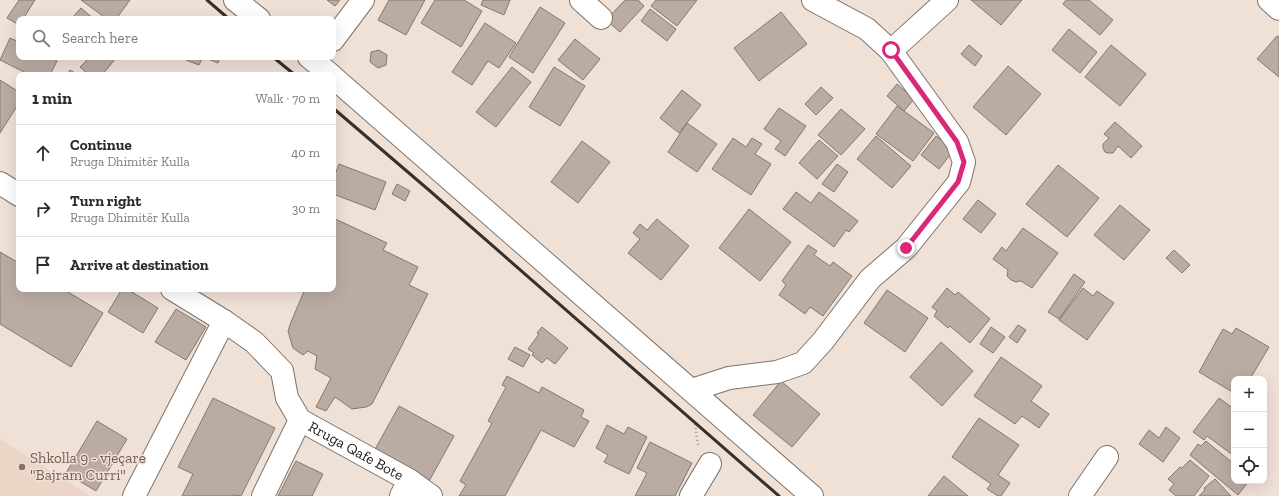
<!DOCTYPE html>
<meta charset="utf-8">
<style>
body{margin:0;font-family:"Zilla Slab",serif;background:#f7f7f7;color:#2b2b33}
.controls{position:absolute;right:12px;bottom:12px;display:grid;overflow:hidden;border-radius:8px;box-shadow:0 4px 16px #0002}
.controls button{width:36px;height:36px;display:grid;place-items:center;padding:0;border:0;border-bottom:1px solid #e1e1e2;background:#fff;color:#2b2b33;font:20px sans-serif}
.stop{position:absolute;width:12px;height:12px;margin:-9px;border:3px solid #db2777;border-radius:50%;background:#fff}
.stop.end{background:#db2777;border-color:#fff;box-shadow:0 1px 4px #0008}
.list{margin:0;padding:0;list-style:none}
h2{display:flex;justify-content:space-between;align-items:center;height:52px;margin:0;padding:0 16px;font-size:17px}
h2 small{font-size:13px;font-weight:400;color:#7c7c81}
.list li{display:grid;grid-template-columns:26px 1fr auto;gap:12px;align-items:center;box-sizing:border-box;height:56px;padding:0 16px;border-top:1px solid #e1e1e2}
.list b{display:block;font-size:15px;white-space:nowrap}
.list p{margin:0;font-size:13px;white-space:nowrap;color:#7c7c81}
.list em{font-size:13px;font-style:normal;color:#7c7c81}
.icon{flex:none;width:22px;height:22px;fill:none;stroke:currentColor;stroke-width:2;stroke-linecap:round;stroke-linejoin:round}
.map{position:relative;flex:none;width:1279px;height:496px;overflow:hidden}
.search{position:absolute;background:#fff;box-shadow:0 4px 16px #0002;left:16px;top:16px;width:320px;height:44px;display:flex;align-items:center;gap:10px;box-sizing:border-box;padding:0 14px;border-radius:8px;color:#7c7c81;font-size:15px}
.panel{position:absolute;background:#fff;box-shadow:0 4px 16px #0002;left:16px;top:72px;width:320px;height:220px;border-radius:8px}
.map>svg:first-child{display:block}
.built{fill:#ebd5c6}
.building{fill:#baaca2;stroke:#85786f}
.lines{fill:none;stroke-linecap:round;stroke-linejoin:round}
.minor-casing{stroke:#7f7269;stroke-width:24}
.path{stroke:#a59a92;stroke-width:2.5;stroke-dasharray:1 3;stroke-linecap:butt}
.minor{stroke:#fff;stroke-width:22}
.rail{stroke:#37312c;stroke-width:3}
.route{stroke:#db2777;stroke-width:5}
.education-dot{fill:#8d6e63;stroke:#f0e1d7;stroke-width:1.5}
.labels{text-anchor:middle;stroke-width:3;stroke-linejoin:round;paint-order:stroke}
.street-label{font-size:15px;fill:#1c1713;stroke:#f0e1d7}
.education-label{font-size:15px;fill:#785e54;stroke:#f0e1d7;text-anchor:start}
</style>
<div class="map">
<svg width="1279" height="496" viewBox="0 0 1279 496">
<rect width="100%" height="100%" fill="#f0e1d7"/>
<path class="built" d="M0,439l90,57h-90z"/>
<path class="building" d="M19,0h16l-12,19h-4v6l-12,-7z
M81,0h49l-14,19h-9z
M327,0h13l-5,6z
M389,0h36l-19,35 -28,-15z
M435,0h29l18,11 -21,36 -40,-24z
M483,0h27l-6,15 -23,-10z
M625,0h13l6,6 -24,26 -14,-12z
M656,0h41l-20,26 -26,-20z
M971,0h51l-21,25z
M1066,0h23l24,20 -13,15 -37,-31z
M540,7l25,16 -32,50 -24,-16z
M81,8l13,11h-23z
M650,9l26,20 -9,12 -26,-20z
M781,12l26,32 -48,37 -25,-33z
M485,23l31,20 -17,25 -11,-7 -16,24 -20,-13z
M1069,29l28,23 -17,21 -28,-23z
M1277,36l2,1v40l-22,-18z
M10,38l9,4v15h30l8,4 -7,14h-20l-30,-15z
M575,39l25,20 -17,21 -25,-20z
M969,45l13,11 -7,10 -14,-12z
M1111,45l35,29 -26,32 -35,-29z
M379,50l8,5 -1,10 -8,3 -8,-6 1,-10z
M84,57h33l-15,18h-13l-9,-8 7,-7z
M187,57h16l-4,8 -13,-5z
M203,57h17l-2,6z
M1008,66l33,28 -35,41 -33,-28z
M512,67l19,15 -35,45 -20,-15z
M554,67l31,19 -25,40 -31,-19z
M70,70l8,5h-11z
M0,80l19,12v11l-19,30z
M897,84l17,15 -10,12 -17,-15z
M821,87l12,11 -17,17 -11,-11z
M682,90l19,15 -22,28 -19,-15z
M897,106l37,27 -21,28 -37,-27z
M779,108l27,18 -21,30 -10,-7 6,-8 -17,-12z
M841,109l24,20 -24,26 -23,-20z
M1115,122l27,24 -11,12 -13,-12 -5,7h-5l-3,-1 -2,-4v-4l6,-6 -5,-4z
M687,123l30,21 -20,28 -29,-20z
M876,136l35,30 -19,22 -35,-29z
M936,136l18,14 -15,19 -18,-14z
M733,138l13,9 6,-9 10,6 -7,10 16,10 -20,31 -39,-26z
M819,140l19,16 -21,23 -18,-16z
M582,141l28,21 -32,41 -27,-21z
M339,164l47,18 -11,28 -42,-16v-14z
M837,164l11,8 -14,20 -12,-8z
M1058,165l41,33 -32,39 -41,-33z
M397,184l13,7 -5,10 -13,-7z
M796,192l15,11 8,-11 39,29 -9,11 -3,-2 -12,17 -51,-38z
M978,200l18,14 -15,19 -18,-14z
M1120,205l30,25 -26,30 -30,-25z
M749,209l42,33 -31,39 -41,-33z
M333,218l54,25 -4,7 35,17 -9,18 19,9 -56,110 -6,3 -14,2 -17,-12 -9,14 -10,-4 15,-29 -16,-9 2,-13 -9,-5 -5,4 -10,-7 -5,-17 3,-9 14,-33h28z
M657,219l32,27 -28,34 -33,-27 12,-14 -7,-6 7,-9 7,6z
M1023,228l35,25 -26,35 -11,-7 -5,1 -5,-2 -4,-4 1,-6 -15,-11 9,-12 4,4z
M808,245l9,6 -3,4 16,11 3,-4 19,14 -29,40 -13,-9 -5,7 -26,-19 7,-10 -4,-4z
M1174,250l16,15 -8,8 -16,-15z
M0,252l19,11v26h44l40,24 -32,54 -71,-43z
M1074,274l11,8 -26,37 -11,-7z
M947,288l8,7 3,-3 32,27 -20,24 -20,-17 -2,2 -14,-12 3,-5 -5,-4z
M1083,288l10,8 4,-5 17,12 -27,37 -28,-20z
M122,289h5l31,19 -15,25 -35,-21z
M887,290l41,28 -23,34 -41,-29z
M176,309l30,18 -20,33 -31,-18z
M1018,325l8,5 -9,13 -8,-6z
M542,327l26,21 -13,16 -8,-6 -5,5 -10,-8 2,-2 -6,-4 11,-15 -2,-1z
M991,327l14,10 -12,16 -13,-9z
M1236,328l33,19 -19,32h-16v14l-35,-21 24,-43 9,5z
M941,342l32,29 -31,35 -32,-29z
M515,347l15,8 -7,12 -15,-8z
M1001,357l41,29 -11,15 18,13 -10,14 -17,-12 -7,8 -41,-28z
M507,376l32,17 3,-6 42,23 -3,7 8,4 -15,26 -33,-17 -36,66h-46l7,-11 -6,-4 32,-58 -4,-2 18,-34 -4,-2z
M781,381l39,33 -28,33 -39,-32z
M213,398l62,30 -34,68 -9,-1v1h-50l11,-22 -15,-7z
M1219,398l15,11v47l-27,-20 -3,4 -11,-8z
M399,406l55,30 -26,47 -55,-30z
M979,418l40,27 -21,30 12,8 -9,13h-3l-11,-7 4,-5 -39,-27z
M97,421l30,18 -31,52 -30,-18z
M607,425l17,9 4,-7 19,10 -18,37 -25,-12 4,-7 -12,-7z
M1166,427l14,11 -17,24 -24,-18 10,-14 10,8z
M1206,441l28,23v17h15l-11,14 -48,-40 8,-11 3,2z
M650,442l42,21 -17,33h-40l12,-23 -10,-5z
M1190,460l19,16 -15,20h-18l-7,-6 5,-6 -6,-5 12,-12 2,1z
M296,461l27,13 -11,22h-34z
M944,476l24,20h-40z
M1215,479l16,17h-32l6,-6 -1,-2z"/>
<g class="lines">
<g class="minor-casing">
<g id="minor">
<path d="M235,0l24,19"/>
<path d="M581,0l20,18"/>
<path d="M1269,0l10,9"/>
<path d="M333,40l30,-40"/>
<path d="M891,51l56,-51"/>
<path d="M309,57l22,18"/>
<path d="M333,77l479,419"/>
<path d="M0,183l19,12"/>
<path id="s1" d="M172,289l52,32 30,21 28,29 5,27 13,22 109,60 22,16"/>
<path d="M692,390l37,-12 48,-6 26,-9 20,-22 47,-62 36,-31 53,-66 5,-20 -7,-20 -66,-91 -24,-22 -54,-29"/>
<path d="M134,496l90,-175"/>
<path d="M263,496l37,-76"/>
<path d="M401,496l8,-16"/>
<path d="M691,496l19,-32"/>
<path d="M1080,496l27,-39"/>
</g>
</g>
<path class="path" d="M695,424l3,21"/>
<use href="#minor" class="minor"/>
<path class="rail" d="M207,0l22,19
M273,57l22,18
M333,108l97,83 349,305"/>
</g>
<g class="lines">
<path class="route" d="M891,50l66,92 7,20 -6,20 -52,66"/>
</g>
<circle class="education-dot" cx="22" cy="467" r="4"/>
<g class="labels">
<g class="street-label">
<text dy="5" stroke="none"><textPath href="#s1" startOffset="255">Rruga Qafe Bote</textPath></text>
</g>
<g class="education-label">
<text x="30" y="463">Shkolla 9 - vjeçare<tspan x="30" dy="17">"Bajram Curri"</tspan></text>
</g>
</g>
</svg>
<div class="controls">
<button>+</button>
<button>−</button>
<button><svg class="icon" aria-label="locate" viewBox="0 0 24 24"><circle cx="12" cy="12" r="6"/><path d="M12 2v4M12 18v4M2 12h4M18 12h4"/></svg></button>
</div>
<div class="stop" style="left:891px;top:50px"></div>
<div class="stop end" style="left:906px;top:248px"></div>
<div class="search"><svg class="icon" aria-label="search" viewBox="0 0 24 24"><circle cx="10" cy="10" r="6"/><path d="M15 15l6 6"/></svg>Search here</div>
<section class="panel">
<h2>1 min<small>Walk · 70 m</small></h2>
<ul class="list">
<li><svg class="icon" aria-label="ahead" viewBox="0 0 24 24"><path d="M12 20V5M6 11l6-6 6 6"/></svg><div><b>Continue</b><p>Rruga Dhimitër Kulla</p></div><em>40 m</em></li>
<li><svg class="icon" aria-label="right" viewBox="0 0 24 24"><path d="M7 20v-9h11M14 6l5 5-5 5"/></svg><div><b>Turn right</b><p>Rruga Dhimitër Kulla</p></div><em>30 m</em></li>
<li><svg class="icon" aria-label="arrive" viewBox="0 0 24 24"><path d="M6 21V4h12l-3 4 3 4H6"/></svg><div><b>Arrive at destination</b></div></li>
</ul>
</section>
</div>
